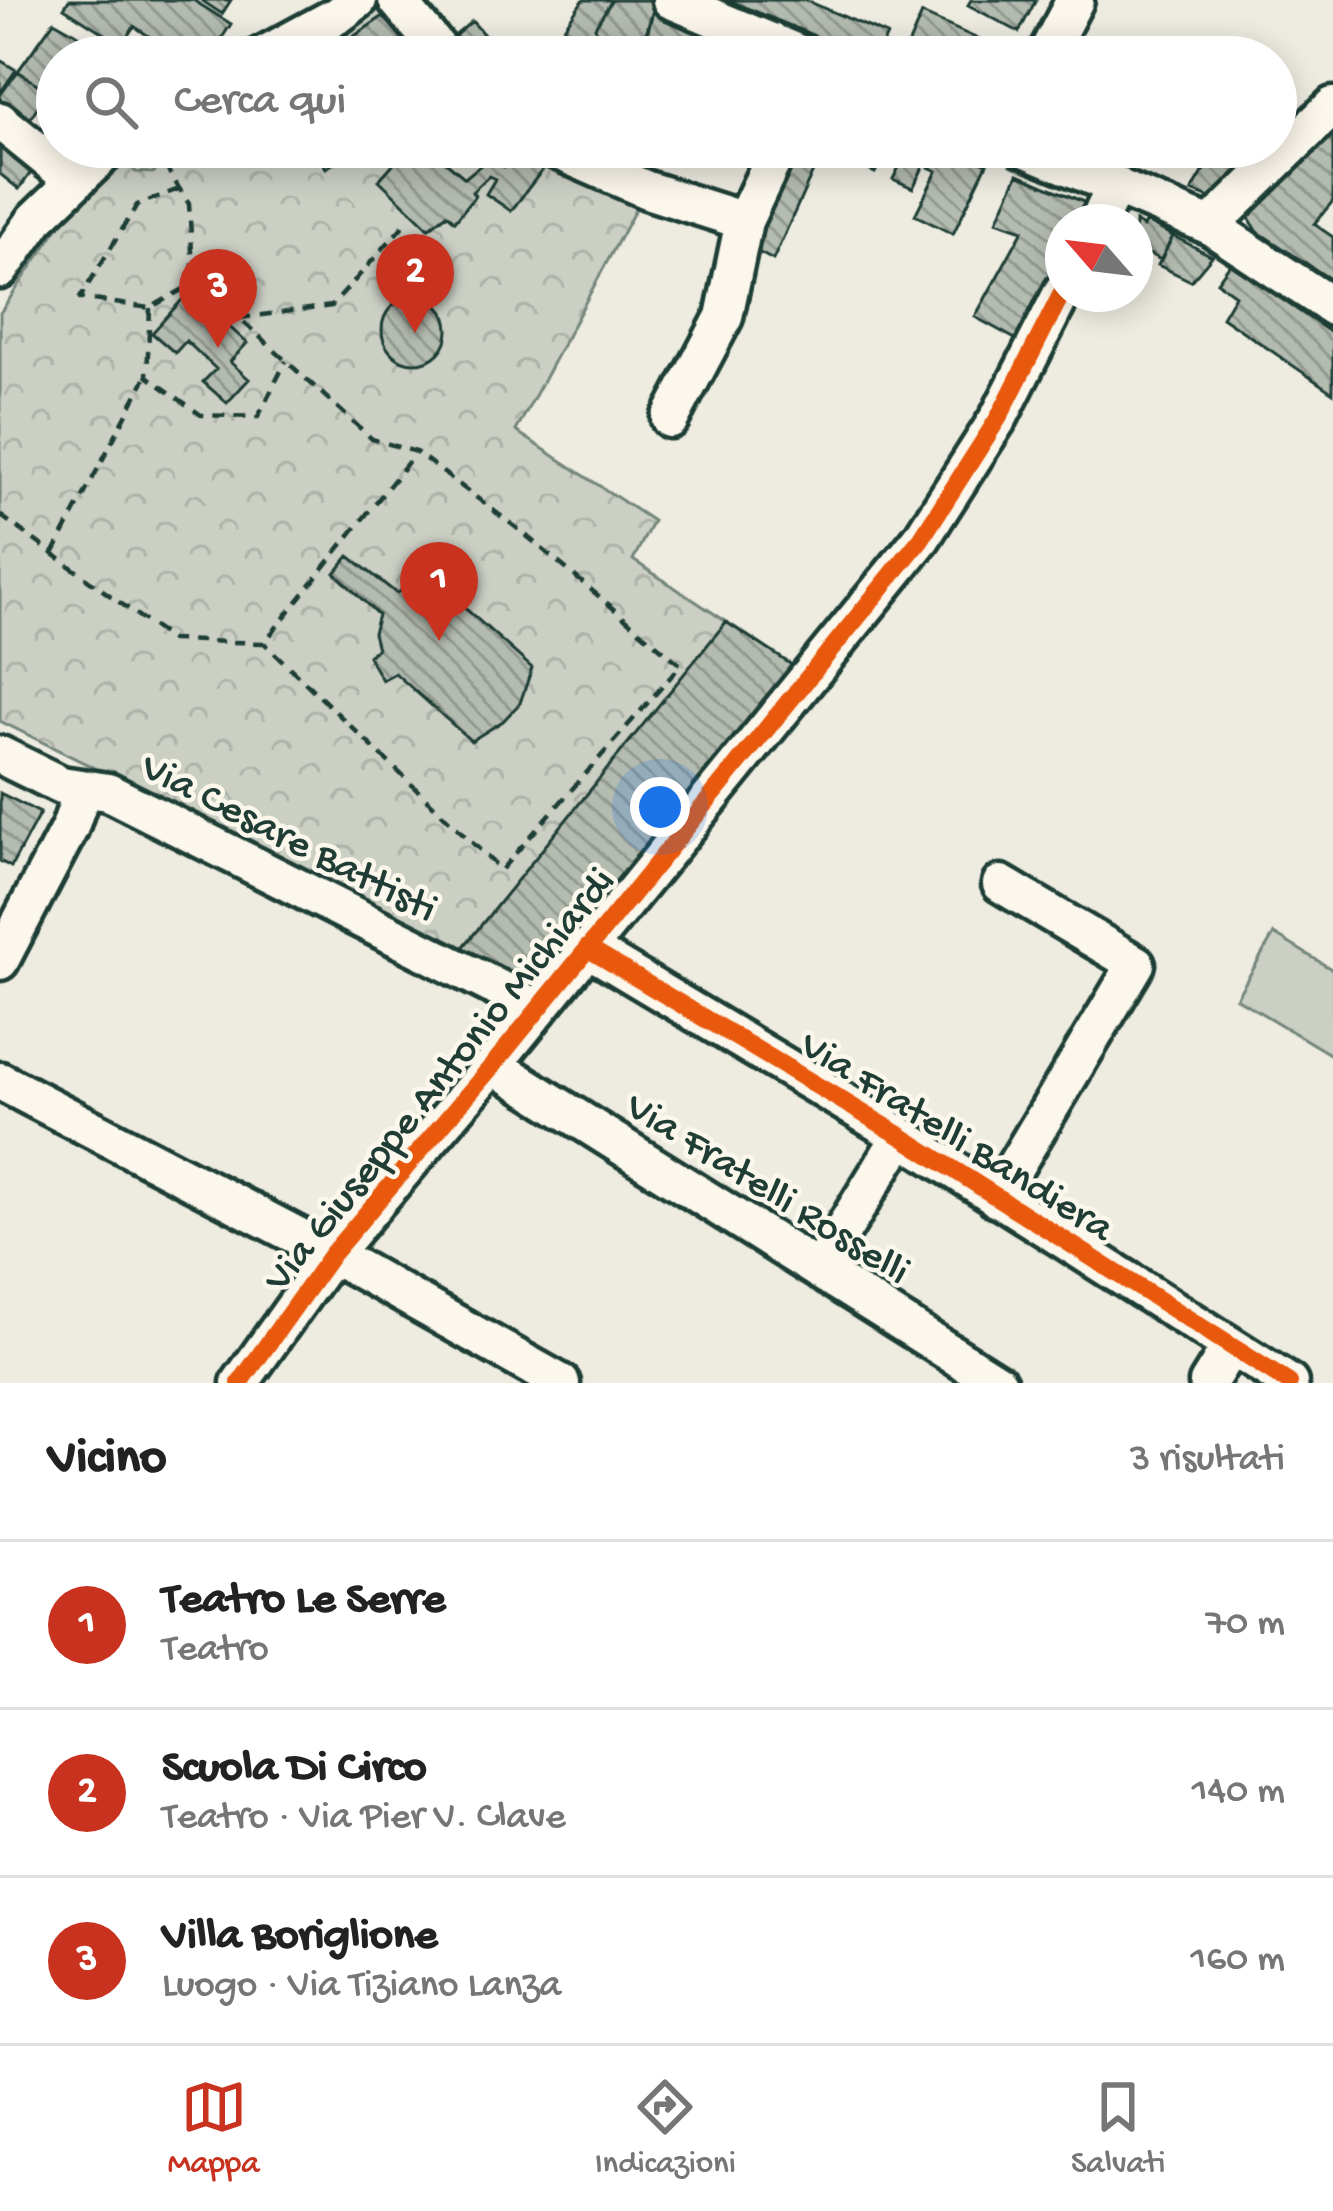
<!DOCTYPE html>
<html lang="it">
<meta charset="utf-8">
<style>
body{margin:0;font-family:"Gochi Hand",sans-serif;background:#f6f6f6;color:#222}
.compass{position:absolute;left:1045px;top:204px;width:108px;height:108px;border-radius:50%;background:#fff;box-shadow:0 6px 30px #0003;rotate:298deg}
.you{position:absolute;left:660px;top:807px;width:42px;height:42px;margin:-30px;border:9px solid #fff;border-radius:50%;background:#1a73e8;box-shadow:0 0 0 18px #1a73e833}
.badge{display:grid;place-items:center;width:78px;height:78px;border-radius:50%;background:#c8321e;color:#fff;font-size:39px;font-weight:700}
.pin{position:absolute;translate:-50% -99px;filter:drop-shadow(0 3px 6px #0008)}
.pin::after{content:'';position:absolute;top:63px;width:42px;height:36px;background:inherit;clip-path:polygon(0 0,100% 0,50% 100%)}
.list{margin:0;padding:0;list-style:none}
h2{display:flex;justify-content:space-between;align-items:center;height:156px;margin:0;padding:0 48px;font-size:51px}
h2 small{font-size:39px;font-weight:400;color:#767676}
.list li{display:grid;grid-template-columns:78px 1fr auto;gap:36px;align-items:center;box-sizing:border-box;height:168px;padding:0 48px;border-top:3px solid #e0e0e0}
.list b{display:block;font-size:45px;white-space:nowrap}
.list p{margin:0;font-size:39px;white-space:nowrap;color:#767676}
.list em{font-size:39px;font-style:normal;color:#767676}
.icon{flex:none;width:66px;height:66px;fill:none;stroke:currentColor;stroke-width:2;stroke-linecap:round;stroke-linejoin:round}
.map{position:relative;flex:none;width:1333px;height:1383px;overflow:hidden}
.search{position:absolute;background:#fff;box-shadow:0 6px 30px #0003;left:36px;right:36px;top:36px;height:132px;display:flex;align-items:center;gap:30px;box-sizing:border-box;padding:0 42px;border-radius:66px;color:#767676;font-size:45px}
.sheet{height:660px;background:#fff}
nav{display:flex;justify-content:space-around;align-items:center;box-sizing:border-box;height:168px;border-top:3px solid #e0e0e0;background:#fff;font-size:33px;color:#767676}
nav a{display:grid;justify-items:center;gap:6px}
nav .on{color:#c8321e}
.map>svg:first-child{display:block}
.forest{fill:url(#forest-crowns);stroke:#75867c;stroke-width:3}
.garden{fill:#cbcfc4;stroke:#75867c;stroke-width:3}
.building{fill:url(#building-back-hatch);stroke:#1f3d34;stroke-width:3}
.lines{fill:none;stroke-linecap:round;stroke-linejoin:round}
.minor-casing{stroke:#1f3d34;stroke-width:45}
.path{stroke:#1f3d34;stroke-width:4.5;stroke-dasharray:12 9;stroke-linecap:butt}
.minor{stroke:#fbf7ec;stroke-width:36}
.cycleway-casing{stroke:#fbf7ec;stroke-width:26}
.cycleway{stroke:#e8590c;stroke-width:18}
.labels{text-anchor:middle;stroke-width:9;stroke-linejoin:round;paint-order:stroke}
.street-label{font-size:42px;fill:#1f3d34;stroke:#fbf7ec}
</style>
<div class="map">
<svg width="1333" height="1383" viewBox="0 0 1333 1383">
<defs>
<pattern id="forest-crowns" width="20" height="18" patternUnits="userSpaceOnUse" patternTransform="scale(3)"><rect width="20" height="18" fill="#cbcfc4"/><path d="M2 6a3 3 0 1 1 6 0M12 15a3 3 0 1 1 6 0" fill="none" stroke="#aeb3a9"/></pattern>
<pattern id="building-back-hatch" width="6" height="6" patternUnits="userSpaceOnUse" patternTransform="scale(3)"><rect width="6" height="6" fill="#b4bbb0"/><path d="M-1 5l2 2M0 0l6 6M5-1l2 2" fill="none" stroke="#929990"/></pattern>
</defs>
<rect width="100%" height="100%" fill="#eeece1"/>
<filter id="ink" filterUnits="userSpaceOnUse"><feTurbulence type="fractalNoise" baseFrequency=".00833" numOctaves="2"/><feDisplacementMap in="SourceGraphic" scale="24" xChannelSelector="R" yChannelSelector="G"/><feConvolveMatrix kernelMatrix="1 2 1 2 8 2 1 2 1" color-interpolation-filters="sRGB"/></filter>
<g filter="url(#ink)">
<path class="forest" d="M389,4l47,53h-132z
M171,147h358l114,48 -127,236 137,90 -20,39 168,111 -264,317 -537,-267v-408l81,-119 45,-35 10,13 17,1 16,-13z"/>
<path class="garden" d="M1274,934l59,36v86l-97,-58z"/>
<path class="building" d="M69,0h124l38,24 -15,23 -12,10h-25l-45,-31 -12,19 -58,-37z
M201,0h30l-9,14z
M583,0h29l-17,27 3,10 -14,20h-27l-7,-9z
M612,0h44l-17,57h-32l4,-16 -13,-4 -3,-10z
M656,0l81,31 -7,21 -24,-11 -5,16h-10l-44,-22z
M728,0h77l82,35 -10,22h-12z
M971,0h65l-17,32 -51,-27z
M922,14l92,41 -111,2z
M385,15l40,42h-59l-13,-20z
M54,21l30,17 -13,19h-14v19l-10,15 -29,-20z
M472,21l31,36h-39l-14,-17z
M86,39l29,16 2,2h-41z
M0,60l16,10 -16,23z
M18,71l29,20 -23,38 -24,-20v-14z
M1333,122v79l-19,23 19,13v44l-75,-49 -12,-19z
M0,134l38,29 -19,26 -19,-15z
M313,147h48l-35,21z
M408,147h20l37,31 24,-20 15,9 15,-17 31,10 -39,51 -25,-17 9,-15 -6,-3 -17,16 3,4 -20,25 -8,-7 -18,14 -50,-48z
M462,147h27l-17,13z
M790,147h34l-51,113 -28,-15z
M852,147h36l-13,26 -29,-14z
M909,147h43l35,17 -34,70 -38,-19 22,-44 -13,-6 -11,23 -20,-9z
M1218,147l35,16 -41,36 -20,-8z
M1018,174l75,32 -9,16h-21v37l-46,81 -42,-23 48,-87 -26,-9z
M1135,222l8,5 3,-5 27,14 -12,24 -20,-10 -6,12z
M1173,236l39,20 -21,25 -33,-16z
M1230,264l103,70v59l-111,-76 13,-22 -18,-13z
M190,291l57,52 -17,19 19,17 -22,24 -24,-21 13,-13 -30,-28 -11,12 -23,-20z
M382 330a33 33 0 1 1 66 0a33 33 0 1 1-66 0Z
M349,556l47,37 17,-8 18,4 5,-10 23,11 -3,10 76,68 -12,35 -17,18 -32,20 -76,-68 -13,7 -14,-24 9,-7 -4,-16 5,-18 -43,-42z
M726,622l75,49 -264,317 -76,-38z
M0,793l40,20 -29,54 -11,-6z"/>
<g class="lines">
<g class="minor-casing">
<path id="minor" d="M397,0l48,57
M671,0l136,57
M260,57l78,-42 20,-15
M1045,57l30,-57
M0,121l73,59
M549,147l98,43 97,31
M1022,147l188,79 123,81
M1098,222l18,-37
M1210,226l123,-120
M0,270l36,-51 75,-72
M670,419l54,-102 20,-96 35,-74
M0,755l61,30 47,7 429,216
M587,948l314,188 388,247
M0,961l70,-134 13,-38
M493,1065l505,318
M0,1081l332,173 229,129
M996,1198l140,-234 -135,-80
M819,1269l82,-133
M240,1383l92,-129 161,-189 428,-526 78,-122 64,-126
M1208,1383l23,-37"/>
</g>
<path class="path" d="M153,147l36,57 5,79 45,35 133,121 44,13 106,80 159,133 -180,205 -237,-227
M179,189l-42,16 -57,93 70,10 44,-25
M150,308l-3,68 54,39 57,2 28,-56
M239,318l93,-12 71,-80
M0,515l171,125 93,3 152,-191
M53,554l92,-175"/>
<use href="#minor" class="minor"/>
<g class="cycleway-casing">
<path id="cycleway" d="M587,948l314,188 388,247
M240,1383l92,-129 161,-189 428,-526 78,-122 64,-126"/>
</g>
<use href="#cycleway" class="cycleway"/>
</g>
</g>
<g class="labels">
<g class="street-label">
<text transform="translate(291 834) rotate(27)" y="15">Via Cesare Battisti</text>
<text transform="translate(436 1077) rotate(-51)" y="15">Via Giuseppe Antonio Michiardi</text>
<text transform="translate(959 1133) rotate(32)" y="15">Via Fratelli Bandiera</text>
<text transform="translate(770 1185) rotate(32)" y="15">Via Fratelli Rosselli</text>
</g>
</g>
</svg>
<svg class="compass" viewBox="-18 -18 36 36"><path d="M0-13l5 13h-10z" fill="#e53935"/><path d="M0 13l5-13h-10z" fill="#767676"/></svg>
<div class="you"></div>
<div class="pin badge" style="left:439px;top:641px">1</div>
<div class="pin badge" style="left:415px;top:333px">2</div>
<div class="pin badge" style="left:218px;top:348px">3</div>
<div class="search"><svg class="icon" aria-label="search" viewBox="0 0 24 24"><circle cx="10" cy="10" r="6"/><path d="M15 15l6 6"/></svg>Cerca qui</div>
</div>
<section class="sheet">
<h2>Vicino<small>3 risultati</small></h2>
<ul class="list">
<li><span class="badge">1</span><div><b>Teatro Le Serre</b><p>Teatro</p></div><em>70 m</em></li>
<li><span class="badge">2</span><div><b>Scuola Di Circo</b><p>Teatro · Via Pier V. Clave</p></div><em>140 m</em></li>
<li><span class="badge">3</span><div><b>Villa Boriglione</b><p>Luogo · Via Tiziano Lanza</p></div><em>160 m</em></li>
</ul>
</section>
<nav>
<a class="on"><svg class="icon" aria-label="map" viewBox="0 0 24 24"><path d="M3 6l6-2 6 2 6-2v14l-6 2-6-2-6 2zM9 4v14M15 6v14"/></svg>Mappa</a>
<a><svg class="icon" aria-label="directions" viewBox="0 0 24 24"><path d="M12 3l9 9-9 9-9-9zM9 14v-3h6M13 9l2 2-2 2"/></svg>Indicazioni</a>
<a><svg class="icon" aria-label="saved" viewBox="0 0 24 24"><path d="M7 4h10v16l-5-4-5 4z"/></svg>Salvati</a>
</nav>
